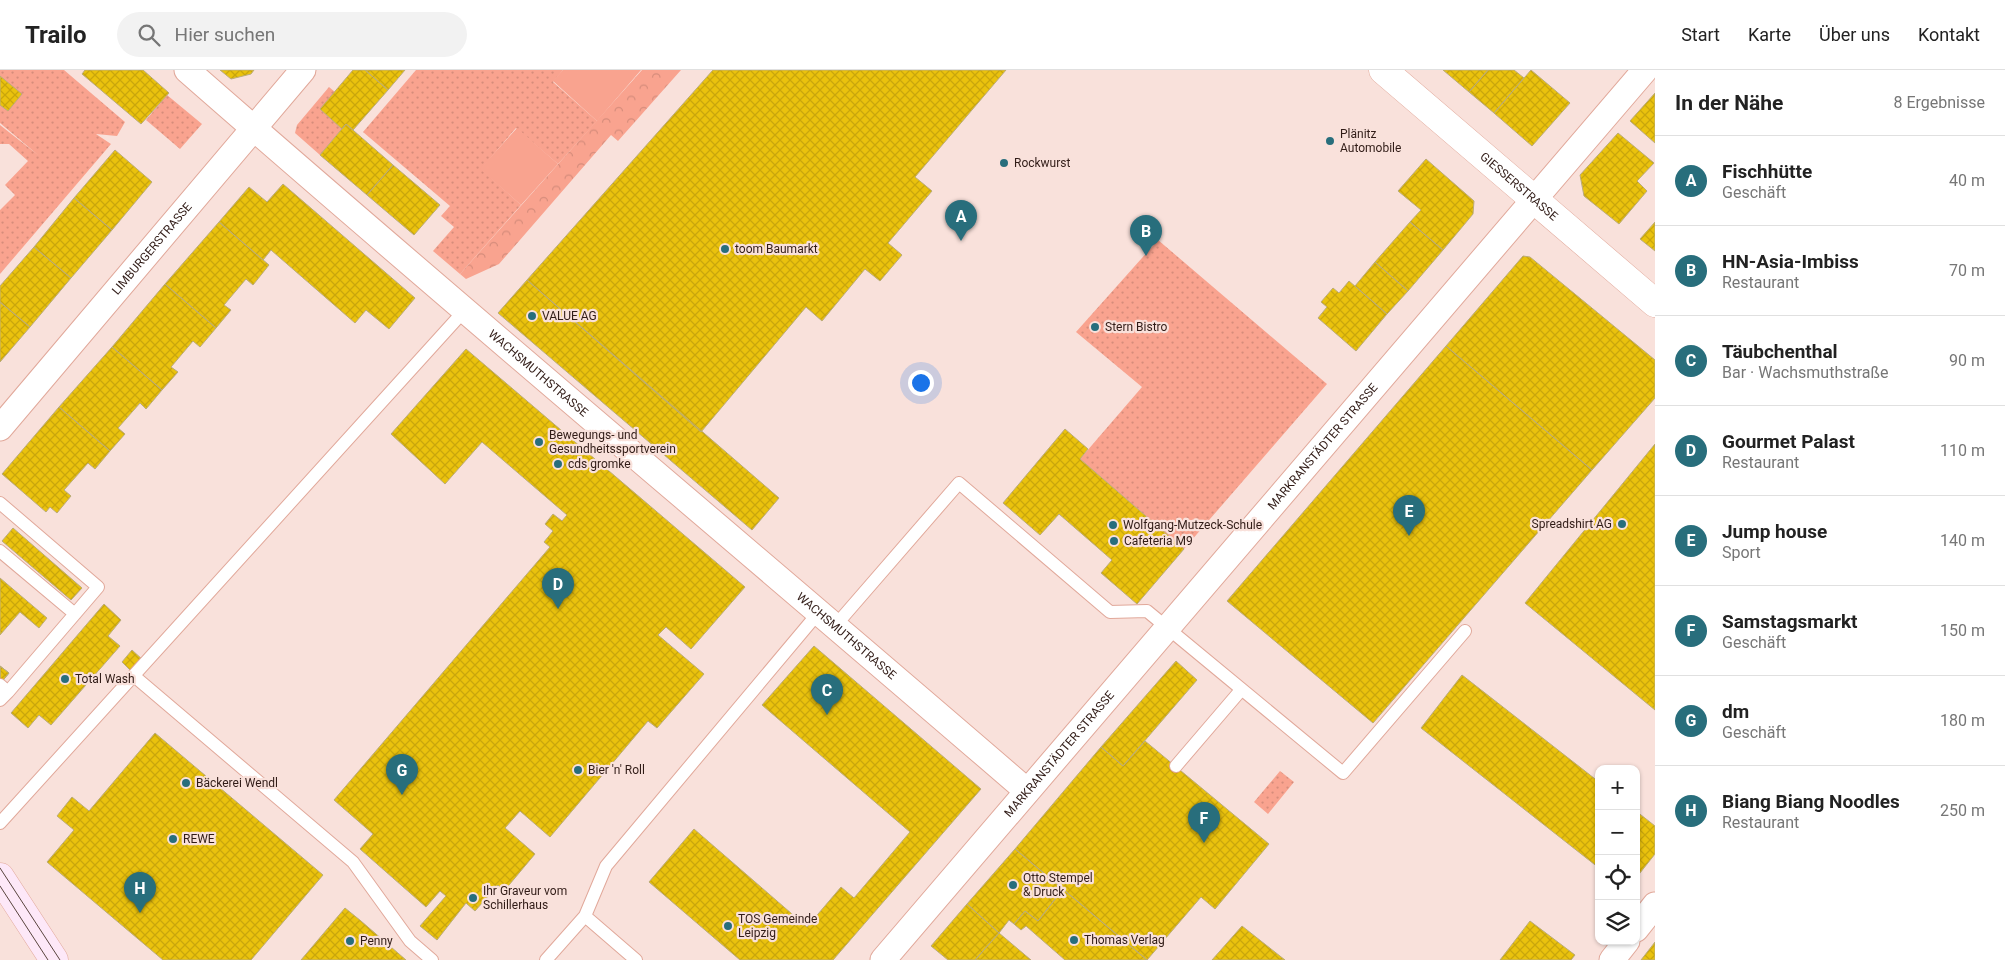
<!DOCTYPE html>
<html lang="de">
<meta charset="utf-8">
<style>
body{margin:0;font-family:Roboto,sans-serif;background:#f2f2f2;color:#222}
.controls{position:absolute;right:15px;bottom:15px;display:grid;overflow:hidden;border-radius:10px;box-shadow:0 1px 4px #0004}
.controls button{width:45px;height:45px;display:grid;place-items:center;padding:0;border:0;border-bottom:1px solid #e0e0e0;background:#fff;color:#222;font:25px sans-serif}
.you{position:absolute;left:920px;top:312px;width:18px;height:18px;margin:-12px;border:4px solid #fff;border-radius:50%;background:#1a73e8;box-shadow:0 0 0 8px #1a73e833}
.badge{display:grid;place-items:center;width:32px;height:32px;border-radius:50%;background:#286e7c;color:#fff;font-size:16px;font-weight:700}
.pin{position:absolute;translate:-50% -41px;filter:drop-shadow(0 1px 2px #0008)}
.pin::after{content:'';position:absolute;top:26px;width:18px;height:15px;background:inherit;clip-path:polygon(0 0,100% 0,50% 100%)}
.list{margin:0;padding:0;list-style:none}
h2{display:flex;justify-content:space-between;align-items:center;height:65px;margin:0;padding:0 20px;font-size:21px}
h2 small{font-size:16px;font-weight:400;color:#767676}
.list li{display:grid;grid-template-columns:32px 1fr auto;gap:15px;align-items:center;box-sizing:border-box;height:90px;padding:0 20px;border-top:1px solid #e0e0e0}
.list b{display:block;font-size:19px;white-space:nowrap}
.list p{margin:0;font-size:16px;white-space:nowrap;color:#767676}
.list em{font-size:16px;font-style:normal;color:#767676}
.icon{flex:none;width:28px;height:28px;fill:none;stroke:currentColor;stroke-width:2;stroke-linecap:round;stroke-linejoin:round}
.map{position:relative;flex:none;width:1655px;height:890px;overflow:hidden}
header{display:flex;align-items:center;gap:30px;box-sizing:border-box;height:70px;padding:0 25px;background:#fff;border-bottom:1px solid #e0e0e0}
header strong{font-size:24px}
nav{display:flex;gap:28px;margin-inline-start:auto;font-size:18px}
.search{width:350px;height:45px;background:#f2f2f2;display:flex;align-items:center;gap:12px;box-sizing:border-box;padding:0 18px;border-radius:28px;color:#767676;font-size:19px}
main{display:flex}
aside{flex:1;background:#fff}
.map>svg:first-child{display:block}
.grass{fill:url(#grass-dots)}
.forest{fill:url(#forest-crowns)}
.garden{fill:#f9a38f}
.building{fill:url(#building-cross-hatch);stroke:#bbac79}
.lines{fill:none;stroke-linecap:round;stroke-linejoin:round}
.service-casing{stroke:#e1a89a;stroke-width:14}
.minor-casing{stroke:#e1a89a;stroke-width:27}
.tertiary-casing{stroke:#e1a89a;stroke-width:29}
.secondary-casing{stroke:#e1a89a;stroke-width:29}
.service{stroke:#fff;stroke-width:12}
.minor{stroke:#fff;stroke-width:25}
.tertiary{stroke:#fff;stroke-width:28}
.secondary{stroke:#fde8f8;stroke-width:28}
.tram{stroke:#59443e;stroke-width:1}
.poi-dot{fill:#286e7c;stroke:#f9e1db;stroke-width:2}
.labels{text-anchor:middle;stroke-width:4.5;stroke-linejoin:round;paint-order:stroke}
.poi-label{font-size:12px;fill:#311c17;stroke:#f9e1db;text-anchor:start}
.street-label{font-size:12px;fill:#311c17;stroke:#f9e1db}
</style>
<header>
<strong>Trailo</strong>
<div class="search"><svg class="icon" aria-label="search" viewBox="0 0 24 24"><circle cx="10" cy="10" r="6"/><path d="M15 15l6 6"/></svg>Hier suchen</div>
<nav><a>Start</a><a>Karte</a><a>Über uns</a><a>Kontakt</a></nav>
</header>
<main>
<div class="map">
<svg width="1655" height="890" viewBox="0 0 1655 890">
<defs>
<pattern id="grass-dots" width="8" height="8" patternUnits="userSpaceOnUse" patternTransform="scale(1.25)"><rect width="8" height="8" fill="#f9a38f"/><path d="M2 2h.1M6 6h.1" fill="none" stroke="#d68c7b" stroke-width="1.8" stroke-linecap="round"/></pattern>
<pattern id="forest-crowns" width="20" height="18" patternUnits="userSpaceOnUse" patternTransform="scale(1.25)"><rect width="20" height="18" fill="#f9a38f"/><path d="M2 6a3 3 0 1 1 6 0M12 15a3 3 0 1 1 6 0" fill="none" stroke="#d68c7b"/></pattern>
<pattern id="building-cross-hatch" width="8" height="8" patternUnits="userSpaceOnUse" patternTransform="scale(1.25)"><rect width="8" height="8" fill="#eac20d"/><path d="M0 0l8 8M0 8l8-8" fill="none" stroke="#c9a60c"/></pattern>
</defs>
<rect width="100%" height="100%" fill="#f9e1db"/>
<path class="grass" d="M0,0h64l61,52 -8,14 -21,-2 15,10 -111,130v-64l15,-15 -10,-10 23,-24 -19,-17h-9v-19l38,30 -38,-32z
M416,0h147l-10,12 44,39 -39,43 -42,-36 -35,41 40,36 -61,69 -27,-23 21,-24 -13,-11 9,-10 -87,-74z
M329,17l6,5 -15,17 22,20 -22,26 -25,-22 2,-8z
M167,25l35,29 -22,25 -34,-29z
M1158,170l169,144 -143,165 -104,-90 62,-72 -66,-55z
M1280,701l14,11 -26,32 -14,-12z"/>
<path class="forest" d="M642,0h39l-63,71 -7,-6 -112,129 -33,15 -6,-5z"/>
<path class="garden" d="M563,0h78l-44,51 -44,-40z
M517,58l41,36 -37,41 -41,-36z"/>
<path class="building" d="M85,0h58l26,23 -28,31 -59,-50z
M220,0h34l-3,4 -20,5z
M353,0h12l23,20 -35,40 -7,-6 -4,5 -22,-20z
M365,0h40l-17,20z
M713,0h293l-91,107 17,14 -44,52 14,12 -22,26 -15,-12 -43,52 -16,-14 -105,125 -174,-152z
M1443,0h45l-19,22z
M1488,0h26l10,8 -30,35 -25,-21z
M1531,0l39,33 -38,43 -38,-33z
M0,6l22,18 -14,17 -8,-6z
M1655,23v50l-25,-22z
M346,54l47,41 -26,30 -47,-40z
M1618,63l36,30 -17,18 10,10 -28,33 -35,-28 -4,-21z
M115,80l37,32 -40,48 -38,-32z
M1426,89l48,42 -1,13 -30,36 -33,-28 11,-12 -23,-19z
M393,95l47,40 -26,30 -47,-40z
M283,114l132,114 -26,31 -23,-19 -11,13 -84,-73 -8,10 -44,-38 30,-35 18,15z
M74,128l38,32 -41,48 -37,-31z
M219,152l50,43 -16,20 -7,-6 -22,26 7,5 -15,18 -51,-44z
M1410,152l33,28 -35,41 -33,-29z
M1655,152v29l-15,-12z
M34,177l37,31 -41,49 -30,-25v-16z
M1523,186l7,1 125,103v38l-63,72 -146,-124z
M1375,192l33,29 -21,23 -32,-28z
M527,210l252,218 -27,32 -254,-217z
M1349,211l38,33 -31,37 -38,-33 9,-11 -6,-5 12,-14 6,5z
M165,214l51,44 -16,19 -7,-6 -22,26 7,5 -16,18 -50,-43z
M0,232l30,25 -30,35z
M1446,276l146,124 -219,253 -146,-122z
M112,277l50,43 -16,19 -6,-6 -22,25 7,6 -15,17 -51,-44z
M466,279l279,238 -54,62 -25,-22 -8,8 46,39 -47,54 -9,-7 -98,116 -30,-26 -15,17 30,26 -31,37 -6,-6 -23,26 -9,-8 -29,37 -17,-14 26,-30 -6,-5 -14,16 -66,-58 13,-15 -39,-34 216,-253 -6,-5 9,-11 -8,-7 8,-10 9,7 5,-6 -85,-73 -37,42 -54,-50z
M59,337l51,44 -15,18 -7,-6 -24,27 7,6 -14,17 -7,-6 -4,5 -44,-38z
M1065,359l23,20 -8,10 104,90 -47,55 -36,-31 11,-13 -53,-46 -19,21 -37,-32z
M1655,374v266l-130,-107z
M13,458l69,60 -11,12 -69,-59z
M0,508l47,40 -8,10 -19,-16 -20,23z
M104,534l17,16 -13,16 12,10 -69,79 -12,-10 -11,13 -17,-15z
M814,576l167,143 -148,171h-93l-91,-78 45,-53 113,98 34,-40 13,11 56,-66 -148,-127z
M132,580l12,11 -11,12 -11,-11z
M1176,591l21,19 -74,86 -22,-19z
M0,596l9,7 -9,11z
M0,596l9,7 -9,11z
M1462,605l137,107v86l-178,-140z
M155,663l168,142 -72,85h-88l-116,-98 27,-32 -17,-14 15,-19 17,14z
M1145,671l124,103 -54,65 -14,-12 -54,63 -132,-111 86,-102 22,19z
M1636,741l19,15v28l-19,24z
M1015,779l48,40 -25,32 -13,-10 -11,13 -5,-4 -10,13 -32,-29z
M1063,819l84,71h-82l-39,-34 -5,4 -7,-6 11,-13 13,10z
M967,834l32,29 -24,27h-27l-17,-14z
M345,838l16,13 45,39h-105z
M1530,851l45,34 -4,5h-71z
M1242,856l43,34h-73z
M999,863l32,27h-56z
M1655,872v18h-14z"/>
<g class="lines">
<g class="service-casing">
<path id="service" d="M0,433l98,84 -90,105
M0,481l75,63
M835,556l124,-143 151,129 37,-1 196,162 122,-142
M134,606l219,186 57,79 22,19
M0,615l8,7 -8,8
M1176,696l65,-76
M0,753l464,-512
M585,846l21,-50 213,-254
M546,890l39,-44 51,44"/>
</g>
<g class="minor-casing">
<g id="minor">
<path id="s1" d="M187,0c277,243 561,480 840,721"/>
<path id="s2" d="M0,358l303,-358"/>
<path d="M1636,859l19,-24"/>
<path id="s3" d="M883,890l762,-890"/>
<path d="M1612,890l15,-19"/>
</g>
</g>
<g class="tertiary-casing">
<g id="tertiary">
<path id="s4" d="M1383,0l272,233"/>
</g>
</g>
<g class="secondary-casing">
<path id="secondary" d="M0,807l54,83"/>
</g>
<use href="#service" class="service"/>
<use href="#minor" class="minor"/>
<use href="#tertiary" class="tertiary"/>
<use href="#secondary" class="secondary"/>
<path class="tram" d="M0,798l60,92
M0,816l48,74"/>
</g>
<g class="poi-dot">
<circle cx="1330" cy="71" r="5"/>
<circle cx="1004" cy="93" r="5"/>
<circle cx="725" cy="179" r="5"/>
<circle cx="532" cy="246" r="5"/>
<circle cx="1095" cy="257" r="5"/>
<circle cx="539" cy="372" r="5"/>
<circle cx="558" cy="394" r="5"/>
<circle cx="1622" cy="454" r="5"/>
<circle cx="1113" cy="455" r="5"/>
<circle cx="1114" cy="471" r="5"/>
<circle cx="65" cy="609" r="5"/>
<circle cx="578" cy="700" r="5"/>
<circle cx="186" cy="713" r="5"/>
<circle cx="173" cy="769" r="5"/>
<circle cx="1013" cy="815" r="5"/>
<circle cx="473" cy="828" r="5"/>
<circle cx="728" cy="856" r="5"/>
<circle cx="1074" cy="870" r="5"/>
<circle cx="350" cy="871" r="5"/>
</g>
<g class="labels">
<g class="poi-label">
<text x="1340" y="68">Plänitz<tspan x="1340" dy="14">Automobile</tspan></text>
<text x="1014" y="97">Rockwurst</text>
<text x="735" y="183">toom Baumarkt</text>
<text x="542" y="250">VALUE AG</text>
<text x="1105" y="261">Stern Bistro</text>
<text x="549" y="369">Bewegungs- und<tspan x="549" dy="14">Gesundheitssportverein</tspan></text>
<text x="568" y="398">cds gromke</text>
<text x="1612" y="458" text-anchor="end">Spreadshirt AG</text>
<text x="1123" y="459">Wolfgang-Mutzeck-Schule</text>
<text x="1124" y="475">Cafeteria M9</text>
<text x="75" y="613">Total Wash</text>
<text x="588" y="704">Bier 'n' Roll</text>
<text x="196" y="717">Bäckerei Wendl</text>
<text x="183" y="773">REWE</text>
<text x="1023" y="812">Otto Stempel<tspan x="1023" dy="14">&amp; Druck</tspan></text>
<text x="483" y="825">Ihr Graveur vom<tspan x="483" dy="14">Schillerhaus</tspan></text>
<text x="738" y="853">TOS Gemeinde<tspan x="738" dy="14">Leipzig</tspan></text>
<text x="1084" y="874">Thomas Verlag</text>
<text x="360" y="875">Penny</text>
</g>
<g class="street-label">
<text dy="4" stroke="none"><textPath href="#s4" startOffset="179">GIESSERSTRASSE</textPath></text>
<text dy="4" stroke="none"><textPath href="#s2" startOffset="235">LIMBURGERSTRASSE</textPath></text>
<text dy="4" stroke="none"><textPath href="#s1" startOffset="464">WACHSMUTHSTRASSE</textPath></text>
<text dy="4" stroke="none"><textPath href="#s3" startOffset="676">MARKRANSTÄDTER STRASSE</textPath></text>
<text dy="4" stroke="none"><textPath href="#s1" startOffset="869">WACHSMUTHSTRASSE</textPath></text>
<text dy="4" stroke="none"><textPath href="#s3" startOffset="271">MARKRANSTÄDTER STRASSE</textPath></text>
</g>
</g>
</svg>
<div class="controls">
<button>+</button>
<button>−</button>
<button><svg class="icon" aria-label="locate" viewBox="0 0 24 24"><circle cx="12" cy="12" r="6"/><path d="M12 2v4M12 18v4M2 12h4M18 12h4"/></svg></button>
<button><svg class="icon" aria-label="layers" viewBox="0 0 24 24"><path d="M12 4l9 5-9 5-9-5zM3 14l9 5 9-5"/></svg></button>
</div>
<div class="you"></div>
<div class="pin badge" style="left:961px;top:171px">A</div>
<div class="pin badge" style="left:1146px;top:186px">B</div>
<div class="pin badge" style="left:827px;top:645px">C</div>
<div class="pin badge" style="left:558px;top:539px">D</div>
<div class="pin badge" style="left:1409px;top:466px">E</div>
<div class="pin badge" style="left:1204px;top:773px">F</div>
<div class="pin badge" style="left:402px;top:725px">G</div>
<div class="pin badge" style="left:140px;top:843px">H</div>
</div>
<aside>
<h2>In der Nähe<small>8 Ergebnisse</small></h2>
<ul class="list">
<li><span class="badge">A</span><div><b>Fischhütte</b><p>Geschäft</p></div><em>40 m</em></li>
<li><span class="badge">B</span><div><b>HN-Asia-Imbiss</b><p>Restaurant</p></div><em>70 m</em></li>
<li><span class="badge">C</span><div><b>Täubchenthal</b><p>Bar · Wachsmuthstraße</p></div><em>90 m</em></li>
<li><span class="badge">D</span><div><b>Gourmet Palast</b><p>Restaurant</p></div><em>110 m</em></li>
<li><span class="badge">E</span><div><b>Jump house</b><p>Sport</p></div><em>140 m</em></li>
<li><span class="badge">F</span><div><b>Samstagsmarkt</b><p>Geschäft</p></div><em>150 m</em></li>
<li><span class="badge">G</span><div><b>dm</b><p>Geschäft</p></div><em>180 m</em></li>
<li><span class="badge">H</span><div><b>Biang Biang Noodles</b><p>Restaurant</p></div><em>250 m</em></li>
</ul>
</aside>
</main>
